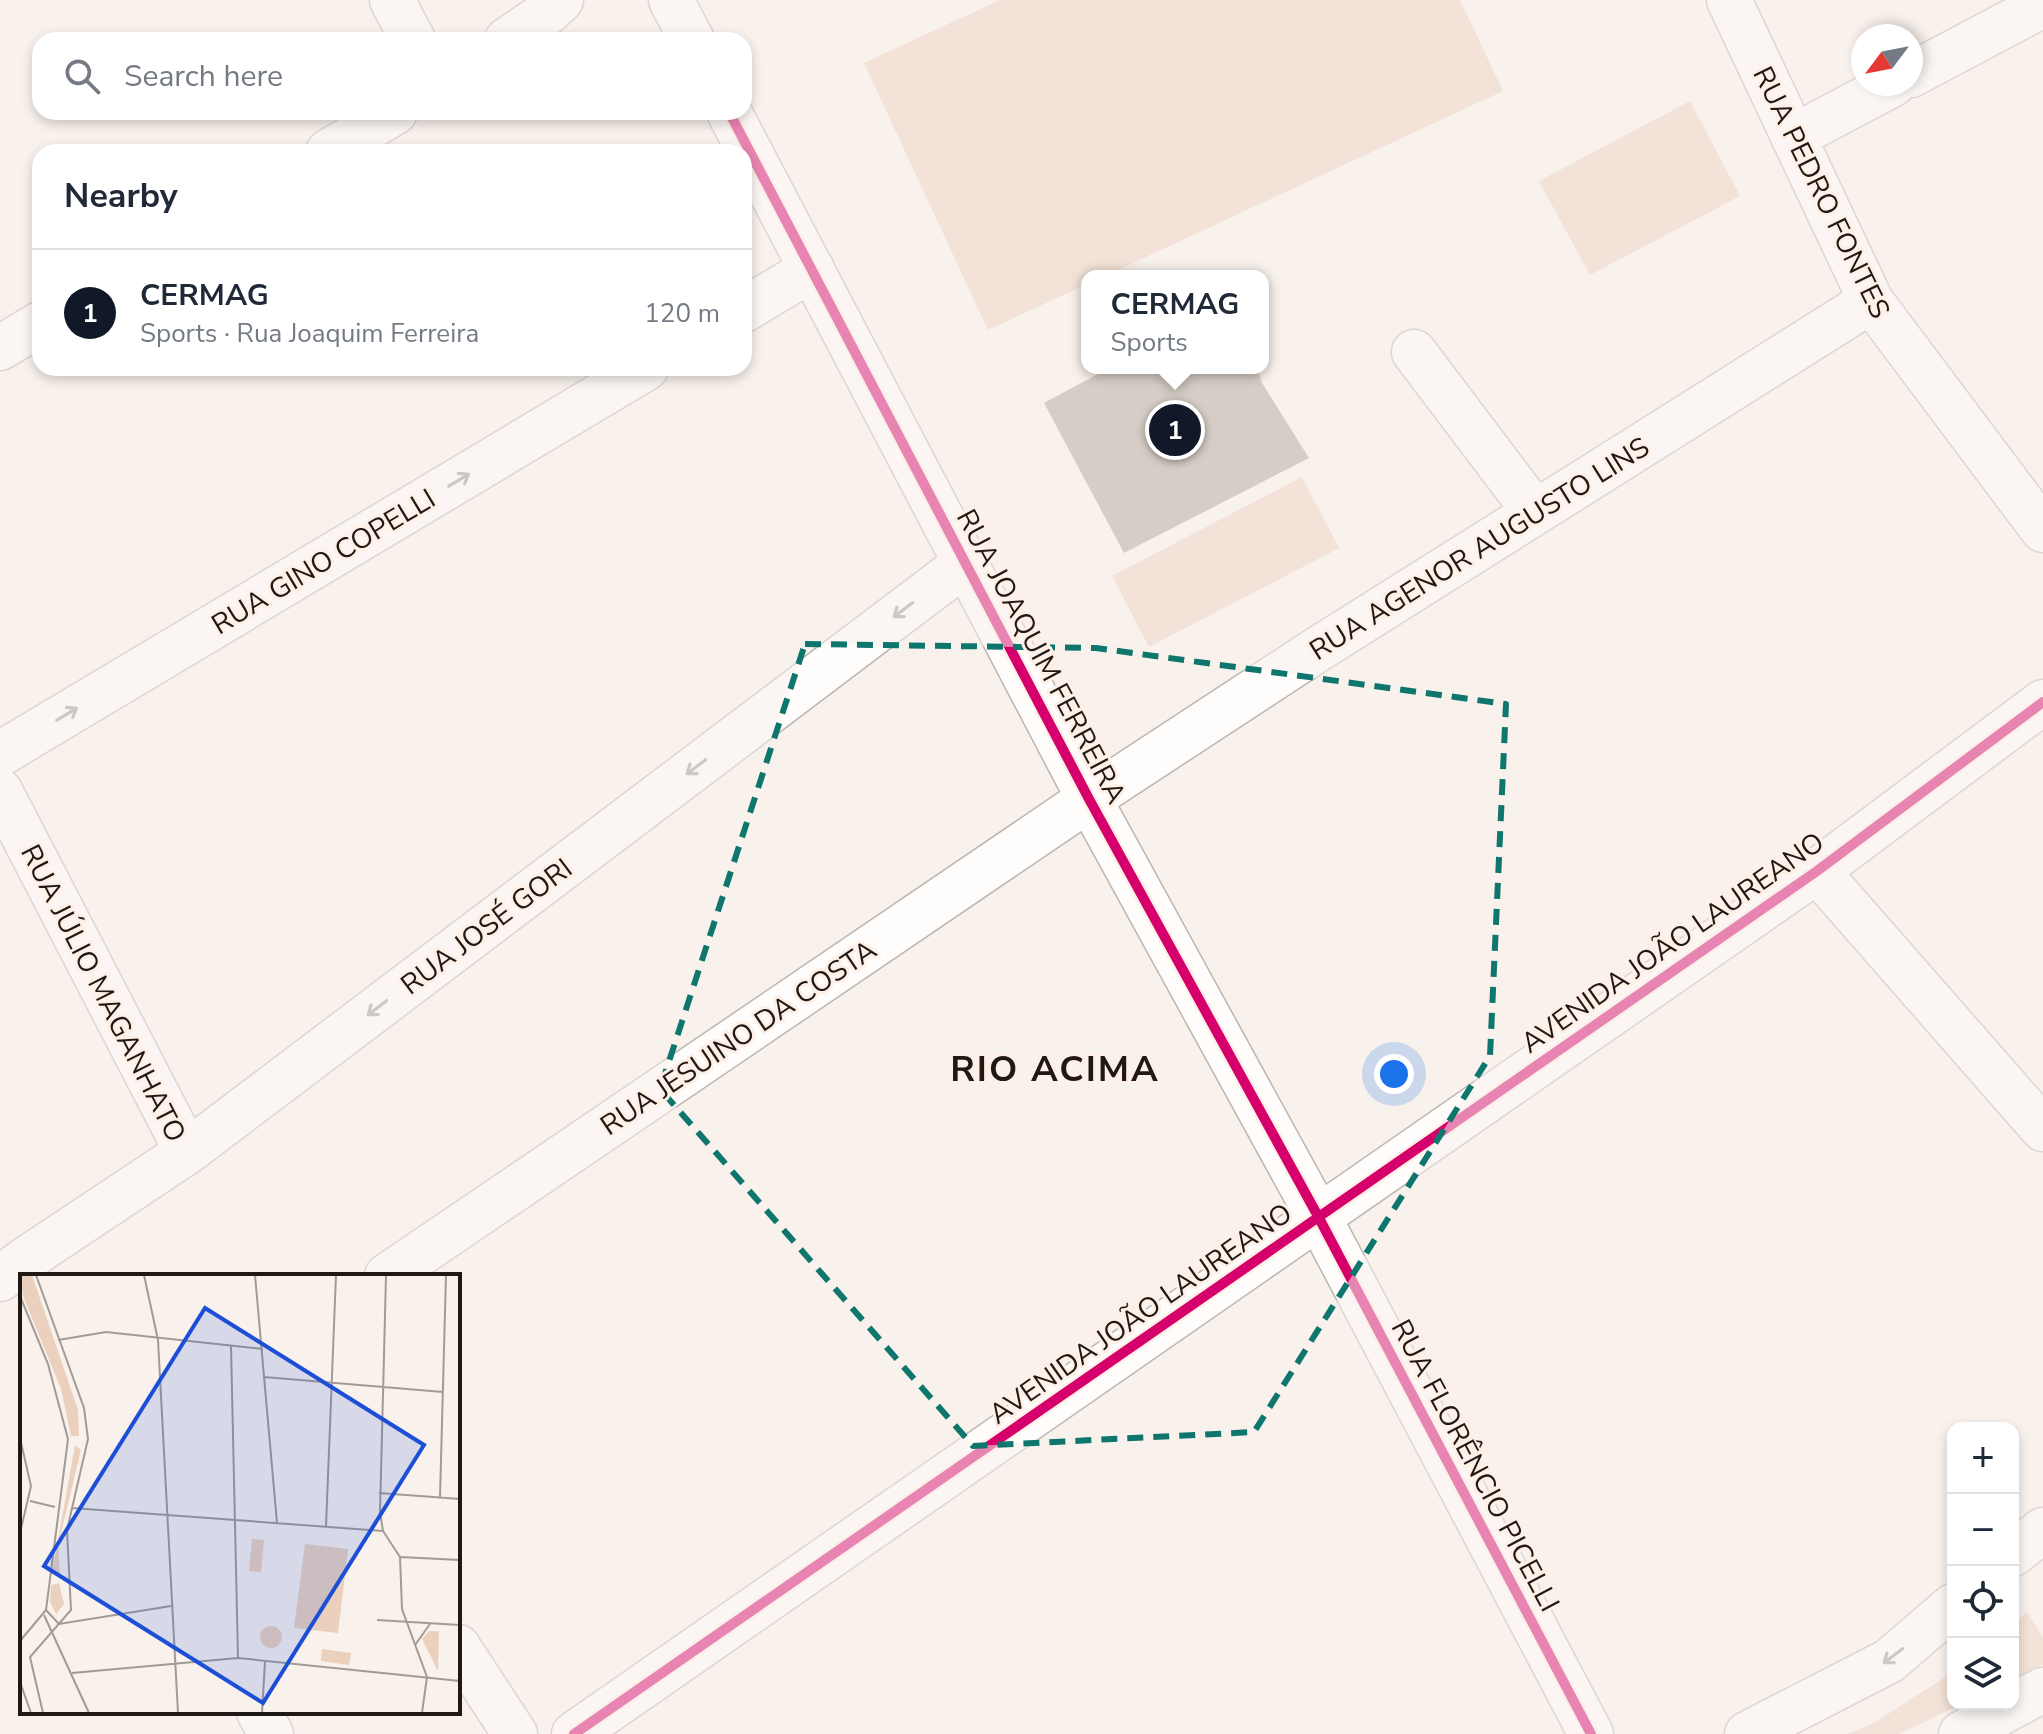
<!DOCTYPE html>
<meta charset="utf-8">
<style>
body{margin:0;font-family:"Nunito Sans",sans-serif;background:#f6f6f7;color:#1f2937}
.controls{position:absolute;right:24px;bottom:24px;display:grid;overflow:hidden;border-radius:16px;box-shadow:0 4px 12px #0003}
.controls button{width:72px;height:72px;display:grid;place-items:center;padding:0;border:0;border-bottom:2px solid #e0e1e3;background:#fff;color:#1f2937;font:40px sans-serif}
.compass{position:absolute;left:1851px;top:24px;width:72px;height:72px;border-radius:50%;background:#fff;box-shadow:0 4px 12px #0003;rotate:238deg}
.you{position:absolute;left:1394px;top:1074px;width:28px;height:28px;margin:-20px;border:6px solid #fff;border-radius:50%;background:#1a73e8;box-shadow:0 0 0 12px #1a73e833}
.badge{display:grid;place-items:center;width:52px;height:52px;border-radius:50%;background:#111827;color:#fff;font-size:26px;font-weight:700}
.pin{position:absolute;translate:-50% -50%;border:4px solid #fff;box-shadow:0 2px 8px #0006}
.popup{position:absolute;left:1081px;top:270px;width:188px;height:104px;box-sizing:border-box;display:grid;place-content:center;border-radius:16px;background:#fff;filter:drop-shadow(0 2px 6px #0005);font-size:26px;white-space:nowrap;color:#747a83}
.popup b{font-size:30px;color:#1f2937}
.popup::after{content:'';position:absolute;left:50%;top:100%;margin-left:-16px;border:16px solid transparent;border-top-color:#fff}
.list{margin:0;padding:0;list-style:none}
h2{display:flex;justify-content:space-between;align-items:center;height:104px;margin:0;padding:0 32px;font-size:34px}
h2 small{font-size:26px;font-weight:400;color:#747a83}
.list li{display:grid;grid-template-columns:52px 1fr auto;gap:24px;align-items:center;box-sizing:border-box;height:128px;padding:0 32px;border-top:2px solid #e0e1e3}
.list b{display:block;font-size:30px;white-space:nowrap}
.list p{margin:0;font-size:26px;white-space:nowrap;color:#747a83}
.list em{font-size:26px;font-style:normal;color:#747a83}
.icon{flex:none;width:44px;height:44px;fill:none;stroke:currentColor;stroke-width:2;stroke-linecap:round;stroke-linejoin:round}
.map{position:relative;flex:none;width:2043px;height:1734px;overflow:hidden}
.search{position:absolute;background:#fff;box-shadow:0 4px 12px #0003;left:32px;top:32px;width:720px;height:88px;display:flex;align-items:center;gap:20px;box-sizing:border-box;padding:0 28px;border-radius:24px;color:#747a83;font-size:30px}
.panel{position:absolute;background:#fff;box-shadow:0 4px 12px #0003;left:32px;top:144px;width:720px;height:232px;border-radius:24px}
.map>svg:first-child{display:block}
.green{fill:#ebd1bd}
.building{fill:#aea498}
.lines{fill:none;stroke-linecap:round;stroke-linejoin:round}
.minor-casing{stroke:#bcb6b1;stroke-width:47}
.minor{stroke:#fefdfc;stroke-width:44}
.cycleway-casing{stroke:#fef0e6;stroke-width:15}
.cycleway{stroke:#d6006c;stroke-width:10}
.oneway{stroke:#999694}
.marked{fill:none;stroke:#0f766e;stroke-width:6;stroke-dasharray:16 10;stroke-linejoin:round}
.labels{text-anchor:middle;stroke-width:6;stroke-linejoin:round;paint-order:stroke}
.street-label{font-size:28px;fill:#1e1914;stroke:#fef0e6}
.district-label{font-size:36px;font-weight:bold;letter-spacing:2px;fill:#1e1914;stroke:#fef0e6}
.inset-road{fill:none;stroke:#a19b96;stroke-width:2}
.view{fill:#1d4ed8;fill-opacity:0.15;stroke:#1d4ed8;stroke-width:4}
.inset-edge{fill:none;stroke:#1e1914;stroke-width:4}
</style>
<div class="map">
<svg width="2043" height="1734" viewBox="0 0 2043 1734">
<rect width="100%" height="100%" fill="#f8f1ec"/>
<path class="green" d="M1000,0h460l43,91 -398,185h-18v8l-99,46 -124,-267z
M1690,101l50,95 -150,79 -51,-94z
M1302,477l37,71 -190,99 -37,-71z
M2027,1612l16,26v27l-30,14v-56z
M1953,1672v32h9l-63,30h-52l27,-11z"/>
<path class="building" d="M1109,368h148l5,15 47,75 -185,95 -80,-150z"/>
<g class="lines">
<g class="minor-casing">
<path id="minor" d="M392,0l21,40
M671,0l21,40
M1729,0l142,301 172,229
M507,40l41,-28 13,-12
M1911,75l132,-70
M729,112l360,687 230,419 272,516
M1793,137l100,-53
M328,152l67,-40
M744,310l68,-41
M0,348l40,-24
M1414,352l121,160
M0,754l646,-386
M0,791l187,361
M1817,871l226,258
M387,1276l702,-477 226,-148 556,-350
M0,1279l26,-20 161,-107 779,-589
M2013,1554l30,-24
M458,1647l57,87
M259,1712l12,22
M574,1734l1243,-863 226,-169
M1747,1734l142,-73 64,-55
M1961,1734l82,-44"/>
</g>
<use href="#minor" class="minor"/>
<g class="cycleway-casing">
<path id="cycleway" d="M729,112l360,687 230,419 272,516
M574,1734l1243,-863 226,-169"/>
</g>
<use href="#cycleway" class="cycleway"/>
</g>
<defs><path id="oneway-shaft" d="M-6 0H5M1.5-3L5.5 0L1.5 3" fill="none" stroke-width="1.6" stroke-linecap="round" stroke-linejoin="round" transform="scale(2)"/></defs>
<g class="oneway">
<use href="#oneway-shaft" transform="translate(459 480) rotate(-31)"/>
<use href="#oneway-shaft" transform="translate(903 610) rotate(143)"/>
<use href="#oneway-shaft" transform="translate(67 714) rotate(-31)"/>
<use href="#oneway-shaft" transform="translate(696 767) rotate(143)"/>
<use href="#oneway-shaft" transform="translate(377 1008) rotate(143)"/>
<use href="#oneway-shaft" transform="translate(1893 1656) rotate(143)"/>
</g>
<path d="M0 0H2043V1734H0ZM805,644l291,4 410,56 -16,352 -236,376 -281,14 -313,-357z" fill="#f8f1ec" fill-opacity=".55" fill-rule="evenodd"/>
<path class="marked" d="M805,644l291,4 410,56 -16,352 -236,376 -281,14 -313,-357z"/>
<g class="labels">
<g class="street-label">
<text transform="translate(1822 192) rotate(64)" y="10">RUA PEDRO FONTES</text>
<text transform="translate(1479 548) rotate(-32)" y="10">RUA AGENOR AUGUSTO LINS</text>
<text transform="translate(323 561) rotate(-31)" y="10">RUA GINO COPELLI</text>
<text transform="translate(1042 656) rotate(62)" y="10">RUA JOAQUIM FERREIRA</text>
<text transform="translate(486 926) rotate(-37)" y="10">RUA JOSÉ GORI</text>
<text transform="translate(1672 942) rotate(-35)" y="10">AVENIDA JOÃO LAUREANO</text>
<text transform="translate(104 993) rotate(63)" y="10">RUA JÚLIO MAGANHATO</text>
<text transform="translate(738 1037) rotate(-34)" y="10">RUA JESUINO DA COSTA</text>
<text transform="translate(1140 1313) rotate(-35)" y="10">AVENIDA JOÃO LAUREANO</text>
<text transform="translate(1476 1465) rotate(62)" y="10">RUA FLORÊNCIO PICELLI</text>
</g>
<g class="district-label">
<text x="1055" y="1081">RIO ACIMA</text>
</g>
</g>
<g transform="translate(20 1274)">
<rect width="440" height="440" fill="#f8f1ec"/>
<path d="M0,1h12l46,135 1,26h-8l-10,-47 -38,-93zM55,171l6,5 -23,96 2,28h-8zM232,265l12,1 -3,32 -12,-1zM285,270l43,5 -10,84 -44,-5zM39,309l5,21 -8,10 -6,-12 1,-17zM240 363a11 11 0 1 1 22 0a11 11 0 1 1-22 0ZM409,357h10l-1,40 -16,-32zM302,375l29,4 -2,12 -28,-4z" fill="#ebd1bd"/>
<path class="inset-road" d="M16,1l48,133 4,31 -21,91 4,80 -41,47 13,56M124,1l14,65 20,373M235,1l22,248M366,1l-6,238 3,18 17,26 2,52 25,68 -5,36M0,22l28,68 20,75 -22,171 -26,31M38,66l48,-8 157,17M211,72l7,312M244,103l179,15M0,164l11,48 -11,47M359,219l81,6M420,223l6,-222M10,227l25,6M52,234l311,23M306,252l10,-251M380,283l60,3M26,336l13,14 112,-18M24,341l45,98M357,346l83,5M395,371l15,-21M52,399l166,-15 222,23M0,408l11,31M242,439l3,-52"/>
<path class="view" d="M185,34l219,137 -161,258 -219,-137z"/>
<rect width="440" height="440" class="inset-edge"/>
</g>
</svg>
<div class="controls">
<button>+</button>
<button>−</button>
<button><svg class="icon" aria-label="locate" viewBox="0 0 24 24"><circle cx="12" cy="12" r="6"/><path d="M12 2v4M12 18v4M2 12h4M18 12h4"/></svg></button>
<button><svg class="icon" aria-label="layers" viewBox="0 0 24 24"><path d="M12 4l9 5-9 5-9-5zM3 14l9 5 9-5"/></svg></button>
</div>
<svg class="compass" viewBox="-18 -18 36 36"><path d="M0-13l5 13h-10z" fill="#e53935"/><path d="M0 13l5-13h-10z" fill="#747a83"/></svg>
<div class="you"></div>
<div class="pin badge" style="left:1175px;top:430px">1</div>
<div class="popup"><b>CERMAG</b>Sports</div>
<div class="search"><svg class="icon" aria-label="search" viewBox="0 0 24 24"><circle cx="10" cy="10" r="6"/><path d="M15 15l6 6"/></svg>Search here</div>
<section class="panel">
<h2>Nearby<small></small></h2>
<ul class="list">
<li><span class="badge">1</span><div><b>CERMAG</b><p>Sports · Rua Joaquim Ferreira</p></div><em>120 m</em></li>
</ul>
</section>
</div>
